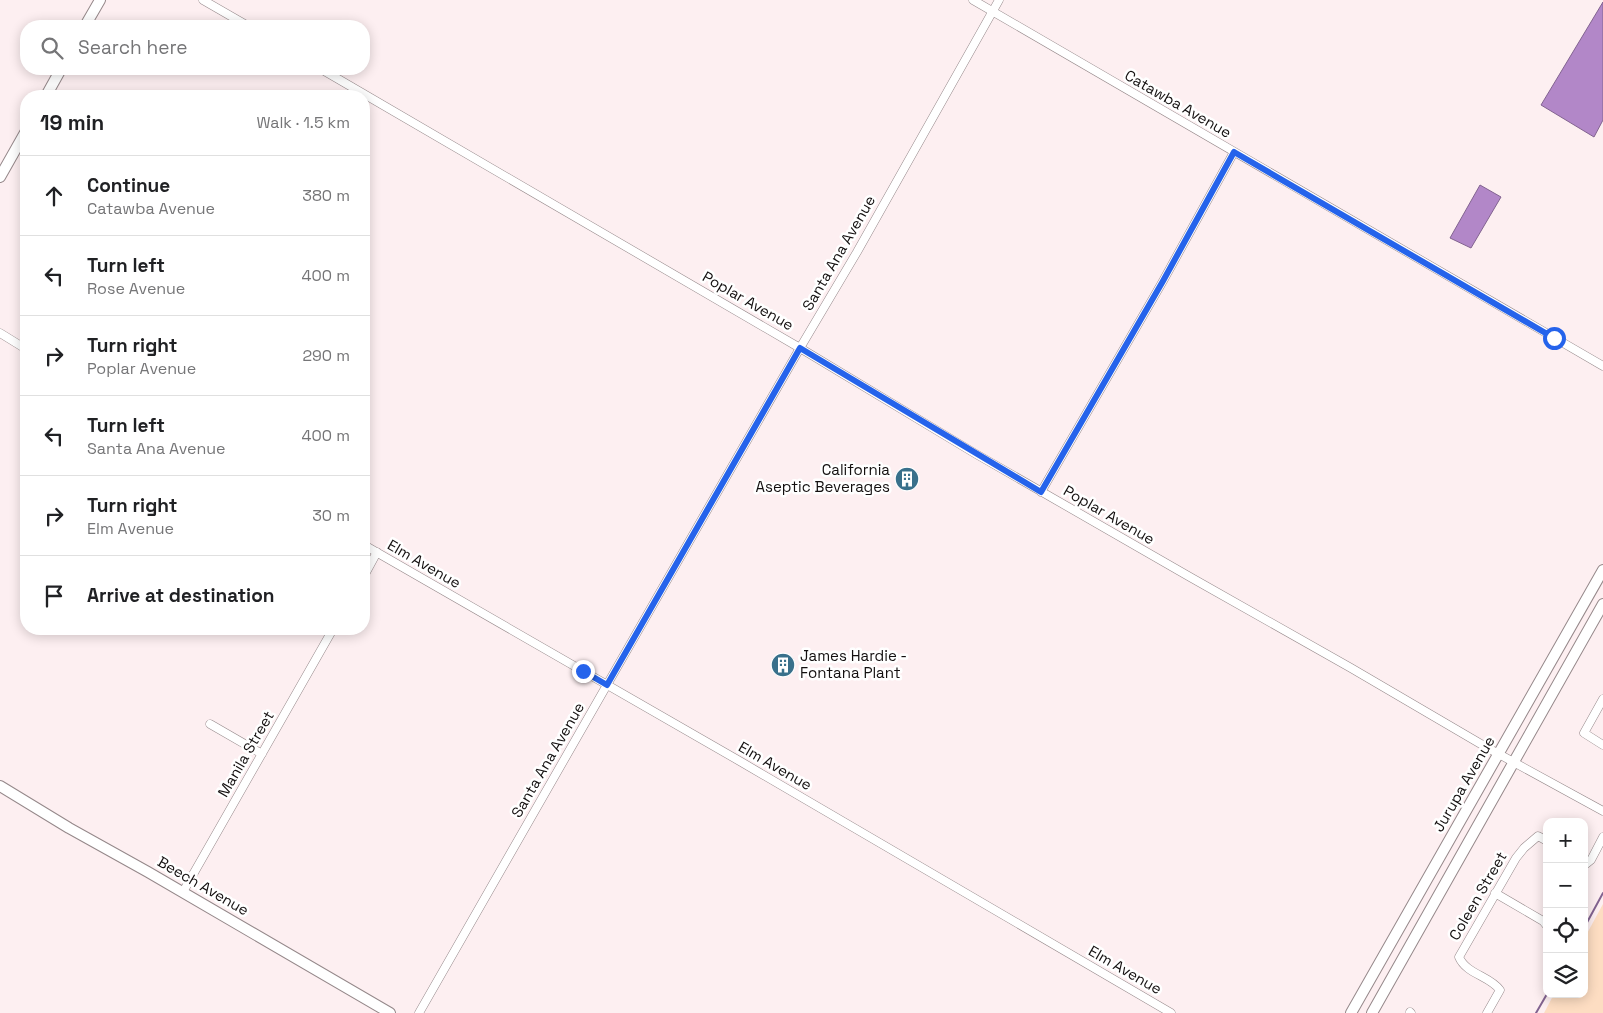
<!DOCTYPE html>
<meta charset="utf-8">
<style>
body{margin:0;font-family:"Space Grotesk",sans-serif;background:#f6f6f6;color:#202124}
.controls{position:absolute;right:15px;bottom:15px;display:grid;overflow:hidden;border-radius:10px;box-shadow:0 2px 12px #0003}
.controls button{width:45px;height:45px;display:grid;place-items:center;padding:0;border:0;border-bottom:1px solid #e0e0e0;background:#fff;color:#202124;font:25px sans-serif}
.stop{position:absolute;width:15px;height:15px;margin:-11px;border:4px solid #2563eb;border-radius:50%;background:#fff}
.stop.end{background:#2563eb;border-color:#fff;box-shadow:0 1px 5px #0008}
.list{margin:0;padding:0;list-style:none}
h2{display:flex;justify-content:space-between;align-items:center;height:65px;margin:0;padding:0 20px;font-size:21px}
h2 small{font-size:16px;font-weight:400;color:#757577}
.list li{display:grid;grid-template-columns:32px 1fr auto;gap:15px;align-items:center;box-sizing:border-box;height:80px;padding:0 20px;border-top:1px solid #e0e0e0}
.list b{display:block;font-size:19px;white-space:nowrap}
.list p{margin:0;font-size:16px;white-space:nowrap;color:#757577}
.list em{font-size:16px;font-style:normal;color:#757577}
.icon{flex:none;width:28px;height:28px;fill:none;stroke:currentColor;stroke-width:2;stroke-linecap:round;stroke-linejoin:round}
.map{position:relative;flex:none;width:1603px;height:1013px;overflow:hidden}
.search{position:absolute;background:#fff;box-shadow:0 2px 12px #0003;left:20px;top:20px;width:350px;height:55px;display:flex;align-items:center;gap:12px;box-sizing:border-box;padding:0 18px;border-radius:20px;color:#757577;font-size:19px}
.panel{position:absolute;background:#fff;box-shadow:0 2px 12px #0003;left:20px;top:90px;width:350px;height:545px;border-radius:20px}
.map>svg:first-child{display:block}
.green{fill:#fdddc2}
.water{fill:#b287c8;stroke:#826390}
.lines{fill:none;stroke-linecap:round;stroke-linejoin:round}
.stream{stroke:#826390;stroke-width:2}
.minor-casing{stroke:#95888a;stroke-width:9}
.major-casing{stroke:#95888a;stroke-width:12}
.minor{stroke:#fff;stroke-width:8}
.major{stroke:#fff;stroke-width:10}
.route{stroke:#2563eb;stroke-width:6}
.labels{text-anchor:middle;stroke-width:5;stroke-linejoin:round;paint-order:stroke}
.street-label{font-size:15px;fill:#130f0f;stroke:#fff}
.poi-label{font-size:15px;fill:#130f0f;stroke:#fff;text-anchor:end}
</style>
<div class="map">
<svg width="1603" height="1013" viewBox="0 0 1603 1013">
<rect width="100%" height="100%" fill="#fdeff1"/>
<path class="green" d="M1603,904v109h-59l10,-19h30v-55z"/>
<path class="water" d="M1603,2v118l-9,17 -53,-32z
M1480,185l21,12 -30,51 -21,-10z"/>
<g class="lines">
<path class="stream" d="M1584,928l19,-35
M1536,1013l11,-19"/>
<g class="minor-casing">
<path id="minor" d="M203,0l45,26
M973,0l630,366
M321,69l479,279 176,106 214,123 161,91 135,79 117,64
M0,333l26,16
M1041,492l122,-211 71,-129
M364,545l379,218 428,250
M364,576l13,-24
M1603,699l-19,34 19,12
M210,724l52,30
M1584,863l2,1 5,-4 12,-23
M183,892l150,-263
M1495,893l48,28 4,5
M1410,1012l1,1
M419,1013l381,-665 57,-96 142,-252
M1487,1013l13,-23c-10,-14 -34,-16 -41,-33l57,-99 8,-10 14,-12 9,5"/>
</g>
<g class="major-casing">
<path id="major" d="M85,26l15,-26
M46,96l15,-27
M0,177l26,-46
M0,786l69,42 79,44 242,141
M1351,1013l252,-443
M1372,1013l231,-409"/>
</g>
<use href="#minor" class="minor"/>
<use href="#major" class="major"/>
</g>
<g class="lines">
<path class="route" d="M583,671l24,14 193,-337 241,144 122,-211 71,-129 320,186"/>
</g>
<defs>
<g id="building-disc" transform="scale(1.25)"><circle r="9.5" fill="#39708b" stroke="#fff"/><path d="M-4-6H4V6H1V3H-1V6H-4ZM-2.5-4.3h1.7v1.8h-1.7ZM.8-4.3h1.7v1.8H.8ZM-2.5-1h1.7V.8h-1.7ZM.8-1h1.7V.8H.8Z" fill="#fff"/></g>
</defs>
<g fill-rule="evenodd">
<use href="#building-disc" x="907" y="479"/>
<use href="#building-disc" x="783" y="665"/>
</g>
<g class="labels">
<g class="street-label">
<text transform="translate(1178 104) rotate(30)" y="5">Catawba Avenue</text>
<text transform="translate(839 253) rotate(-60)" y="5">Santa Ana Avenue</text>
<text transform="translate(748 301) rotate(30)" y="5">Poplar Avenue</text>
<text transform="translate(1109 515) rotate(30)" y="5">Poplar Avenue</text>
<text transform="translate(424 564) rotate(30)" y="5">Elm Avenue</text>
<text transform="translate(246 754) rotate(-60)" y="5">Manila Street</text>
<text transform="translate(548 760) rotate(-60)" y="5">Santa Ana Avenue</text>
<text transform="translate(775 766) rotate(30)" y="5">Elm Avenue</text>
<text transform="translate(1464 784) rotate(-60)" y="5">Jurupa Avenue</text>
<text transform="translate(203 886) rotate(30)" y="5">Beech Avenue</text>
<text transform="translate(1478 896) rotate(-60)" y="5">Coleen Street</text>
<text transform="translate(1125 970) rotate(30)" y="5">Elm Avenue</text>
</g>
<g class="poi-label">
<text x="890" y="475">California<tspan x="890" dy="17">Aseptic Beverages</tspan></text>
<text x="800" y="661" text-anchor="start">James Hardie -<tspan x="800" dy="17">Fontana Plant</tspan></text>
</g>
</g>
</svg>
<div class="controls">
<button>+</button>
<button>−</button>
<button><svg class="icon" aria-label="locate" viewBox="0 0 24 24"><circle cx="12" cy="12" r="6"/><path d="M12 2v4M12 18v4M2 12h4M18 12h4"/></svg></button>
<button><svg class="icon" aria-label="layers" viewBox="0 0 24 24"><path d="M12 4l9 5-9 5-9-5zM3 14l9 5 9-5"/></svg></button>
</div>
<div class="stop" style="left:1554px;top:338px"></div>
<div class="stop end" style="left:583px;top:671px"></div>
<div class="search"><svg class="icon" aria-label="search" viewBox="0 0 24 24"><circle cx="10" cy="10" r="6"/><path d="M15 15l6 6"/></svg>Search here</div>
<section class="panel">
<h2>19 min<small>Walk · 1.5 km</small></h2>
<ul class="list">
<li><svg class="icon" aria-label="ahead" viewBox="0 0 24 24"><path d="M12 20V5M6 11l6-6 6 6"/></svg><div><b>Continue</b><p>Catawba Avenue</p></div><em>380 m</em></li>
<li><svg class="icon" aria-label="left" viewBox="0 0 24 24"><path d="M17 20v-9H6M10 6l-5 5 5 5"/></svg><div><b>Turn left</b><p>Rose Avenue</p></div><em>400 m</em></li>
<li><svg class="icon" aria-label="right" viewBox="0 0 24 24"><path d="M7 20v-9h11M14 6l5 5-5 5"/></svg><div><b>Turn right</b><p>Poplar Avenue</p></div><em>290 m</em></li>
<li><svg class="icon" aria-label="left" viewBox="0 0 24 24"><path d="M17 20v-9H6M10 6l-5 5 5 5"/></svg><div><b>Turn left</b><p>Santa Ana Avenue</p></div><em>400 m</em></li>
<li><svg class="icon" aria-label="right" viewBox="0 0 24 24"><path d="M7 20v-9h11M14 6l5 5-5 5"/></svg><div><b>Turn right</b><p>Elm Avenue</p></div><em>30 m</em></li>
<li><svg class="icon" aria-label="arrive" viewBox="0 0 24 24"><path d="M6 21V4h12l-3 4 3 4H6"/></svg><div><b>Arrive at destination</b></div></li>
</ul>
</section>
</div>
